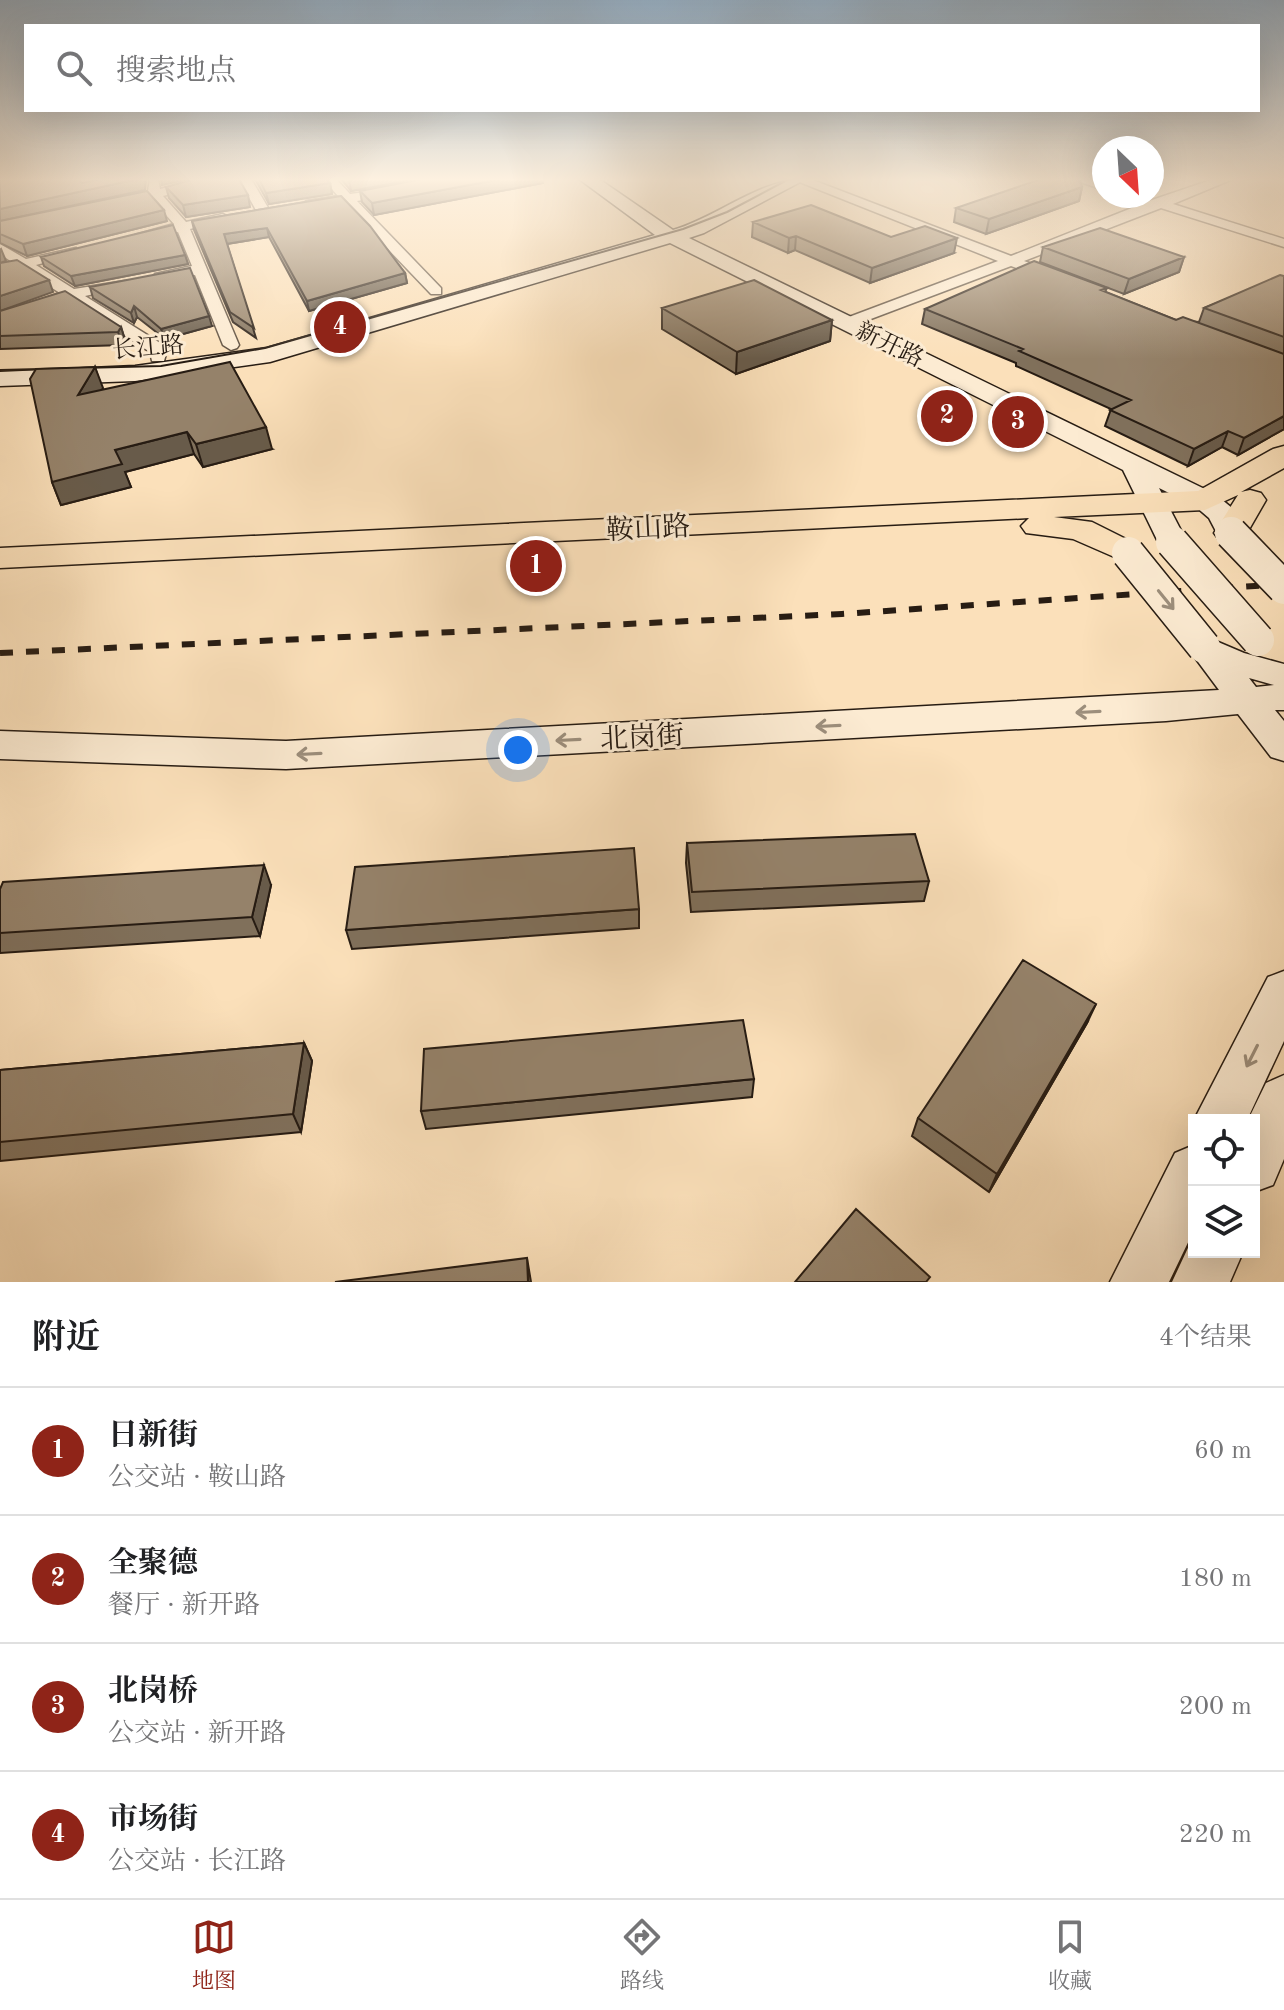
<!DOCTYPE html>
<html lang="zh">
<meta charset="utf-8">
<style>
body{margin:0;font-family:"Old Standard TT","Noto Serif SC",serif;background:#f6f6f6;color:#202124}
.controls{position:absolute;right:24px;bottom:24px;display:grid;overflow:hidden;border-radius:0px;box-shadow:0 8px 32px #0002}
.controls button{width:72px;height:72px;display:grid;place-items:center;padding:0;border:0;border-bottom:2px solid #e0e0e0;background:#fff;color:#202124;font:40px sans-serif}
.compass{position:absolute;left:1092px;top:136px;width:72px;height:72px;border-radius:50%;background:#fff;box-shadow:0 8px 32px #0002;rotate:155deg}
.you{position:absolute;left:518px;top:750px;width:28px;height:28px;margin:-20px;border:6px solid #fff;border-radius:50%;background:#1a73e8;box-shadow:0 0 0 12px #1a73e833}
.badge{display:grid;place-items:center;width:52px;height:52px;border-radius:50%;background:#8f2418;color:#fff;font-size:26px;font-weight:700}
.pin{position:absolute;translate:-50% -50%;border:4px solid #fff;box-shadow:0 2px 8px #0006}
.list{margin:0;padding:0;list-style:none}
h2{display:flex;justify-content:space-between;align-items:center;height:104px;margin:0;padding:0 32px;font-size:34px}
h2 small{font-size:26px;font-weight:400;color:#757577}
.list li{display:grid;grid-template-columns:52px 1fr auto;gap:24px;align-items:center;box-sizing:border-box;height:128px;padding:0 32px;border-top:2px solid #e0e0e0}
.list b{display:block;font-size:30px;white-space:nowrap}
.list p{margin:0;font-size:26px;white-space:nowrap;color:#757577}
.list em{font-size:26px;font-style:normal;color:#757577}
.icon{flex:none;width:44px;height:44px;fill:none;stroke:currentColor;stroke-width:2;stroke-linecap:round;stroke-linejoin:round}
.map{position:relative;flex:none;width:1284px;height:1282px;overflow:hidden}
.search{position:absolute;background:#fff;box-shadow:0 8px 32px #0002;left:24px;right:24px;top:24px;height:88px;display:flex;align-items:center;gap:20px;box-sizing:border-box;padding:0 28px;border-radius:0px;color:#757577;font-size:30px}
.sheet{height:616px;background:#fff}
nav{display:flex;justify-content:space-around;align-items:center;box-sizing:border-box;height:112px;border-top:2px solid #e0e0e0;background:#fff;font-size:22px;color:#757577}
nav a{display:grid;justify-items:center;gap:4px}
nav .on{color:#8f2418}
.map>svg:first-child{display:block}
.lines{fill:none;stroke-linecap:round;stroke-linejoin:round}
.street-casing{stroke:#5c4d3d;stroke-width:3}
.secondary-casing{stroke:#271c13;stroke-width:3}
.primary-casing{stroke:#271c13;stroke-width:3}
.street{fill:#fcebd2;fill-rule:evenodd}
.secondary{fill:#fcebd2;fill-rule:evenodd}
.primary{fill:#fbe0ba;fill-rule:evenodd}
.tram{stroke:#271c13;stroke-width:2}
.rail{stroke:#271c13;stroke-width:6;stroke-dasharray:13 13;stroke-linecap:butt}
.secondary-bridge-casing{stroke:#271c13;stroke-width:35;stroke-linecap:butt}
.secondary-bridge{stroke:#fcebd2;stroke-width:32}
.wall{fill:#80705b;stroke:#271c13;stroke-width:2}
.shaded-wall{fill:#685b4a;stroke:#271c13;stroke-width:2}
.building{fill:#95826a;stroke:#271c13;stroke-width:2}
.oneway{stroke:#9c8e7c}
.labels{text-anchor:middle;stroke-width:6;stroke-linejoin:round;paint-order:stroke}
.far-street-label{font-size:24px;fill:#271c13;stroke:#fcebd2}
.street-label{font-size:28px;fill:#271c13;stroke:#fcebd2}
</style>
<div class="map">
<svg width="1284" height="1282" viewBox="0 0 1284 1282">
<rect width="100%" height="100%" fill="#fbe0ba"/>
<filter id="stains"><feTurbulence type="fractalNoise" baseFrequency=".0025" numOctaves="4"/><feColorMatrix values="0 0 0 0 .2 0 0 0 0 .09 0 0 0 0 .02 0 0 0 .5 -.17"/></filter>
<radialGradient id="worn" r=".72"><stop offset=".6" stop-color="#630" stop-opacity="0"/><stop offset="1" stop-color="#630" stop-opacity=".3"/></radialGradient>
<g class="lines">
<g class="street-casing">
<path id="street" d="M150,179h8l2,10 44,-10h26l-67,17 23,26 37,-8 7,4 -40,11 49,116 -2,3 -6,2 -8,-5 -28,-70 -35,6 -7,-4 2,-3 37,-8 -14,-34 -36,7 -7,-4 39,-11 -23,-26 -30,7 -6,-4 33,-10z
M239,179h12l19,32 -2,3h-10z
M323,179h13l14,15 47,-6v6l-40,7 84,87v6h-10l-87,-91 -38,4v-6l32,-5z
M792,179h18l201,77 141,-56 62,-21h19l-60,25 111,35v8l-123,-39 -137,53 35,13v6h-10l-38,-14 -164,62 -8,-5 2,-3 157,-59z
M1078,179l26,3v8l-24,-8z
M0,244l26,15 50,-11v6l-40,11 38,24 51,-8v6l-40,9 80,50 2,4 -3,11h-12l-2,-9 -80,-52 -70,24v-10l60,-21 -38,-24 -22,5v-8l12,-4 -12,-8z"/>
</g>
<g class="secondary-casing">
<path id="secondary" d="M579,179h20l74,51c45,-13 86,-51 133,-51l-102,54 -15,5 526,256 17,14 14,25 -4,6 -11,3 -11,-3 -11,-21 -14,-12 -36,-18 28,54 -4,6 -11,3 -11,-3 -38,-78 -453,-227 -400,119 -135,19 -135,5v-14l135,-6 132,-18 388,-113z
M1204,636l40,17 40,11v46h-9l9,11v40l-13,-4 -33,-43 -72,7 -880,48 -286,-10v-28l286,10 933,-51 -32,-43 5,-8zM1249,678l25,7 -18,2z
M1284,971v70l-37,79h-53l74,-143z
M1284,1075v84l-11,26 -19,7v-72h-6l18,-37z
M1194,1145v85l-25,52h-59l65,-129z
M1194,1235v17h49l-13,30h-58z"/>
</g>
<g class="primary-casing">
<path id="primary" d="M1284,446v22l-43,24 9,-2 11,3 5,7 -23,40 -12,3 -12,-3 -5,-7 24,-38 -33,15 -151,7 38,5 48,24 5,7 -5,7 -12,3 -55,-24 -47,-6 -5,-7 8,-8 -1029,50v-20l1198,-57 75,-42z"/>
</g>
<use href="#street" class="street"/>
<use href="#secondary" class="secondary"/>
<use href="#primary" class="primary"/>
<path class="tram" d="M0,370l161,-4 104,-18 418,-119 44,-17 62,-33"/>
<path class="rail" d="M0,653l842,-39 442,-30"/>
<g class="secondary-bridge-casing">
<path id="secondary-bridge" d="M1231,533l53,55
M1172,542l86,98
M1128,553l76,94"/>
</g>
<use href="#secondary-bridge" class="secondary-bridge"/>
</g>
<path class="wall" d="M255,179h72l3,4 2,11 -63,10z
M341,179h76l-66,12z
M422,179h121v4l-169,32 -12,-13 -2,-11z
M166,187l84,20 -64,10 -17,-19z
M1082,187l-3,14 -93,33 -32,-12 2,-14z
M341,196l64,77 2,10 -98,28 -40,-74 -42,7 29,94 -23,-16 -39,-92 -2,-9z
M167,221l-140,35 -27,-13v-21z
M753,222l138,15 63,16 -84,30 -75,-33 -7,3 -36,-16z
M1043,247l141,10 -5,15 -55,22 -84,-32z
M185,255l3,9 -113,22 -31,-20 -3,-9z
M1284,276v153l-46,26 -16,-8 -34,19 -83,-40 6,-17 -95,-43v-3l-94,-39 3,-15 182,-21 -2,4 71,28 23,2 5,-14z
M90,287l122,39 -47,13 -28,-22 -3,6 -41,-25z
M662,308l170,12 -2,21 -94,33 -74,-45z
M0,311l121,16 4,13 -2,5 -123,4z
M95,367l7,22 170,60 -69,18 -9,-13 -69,18 6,15 -70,18 -9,-23z
M687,843l242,38 -5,20 -233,11 -5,-49z
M271,885l-11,51 -260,17v-64z
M639,909v19l-287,21 -6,-19z
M1087,1023l-98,169 -77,-56 6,-18z
M304,1043l8,18 -11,71 -301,29v-91z
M754,1079l-2,18 -326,32 -5,-18z"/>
<path class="shaded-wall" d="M138,179h8l-1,11 -145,31v-12z
M161,179h28l-27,6z
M351,179h66l-66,12 -2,-11z
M502,179h41v4l-169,32 -2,-12z
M330,183l2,11 -63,10 -3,-11z
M1082,187l-3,14 -93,33 3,-15z
M248,195l2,12 -64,10 -3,-12z
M164,210l3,11 -140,35 -4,-12z
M267,228l2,9 -43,7 -2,-10z
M796,236l-1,14 -7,3 1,-15z
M957,238l-3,15 -84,30 2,-15z
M1,249l5,12 -6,2v-13z
M185,255l3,9 -113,22 -4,-10z
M1184,257l-5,15 -55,22 5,-15z
M405,273l2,10 -98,28 -2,-10z
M49,280l4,12 -53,19v-15z
M134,306l3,11 -3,6 -3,-10z
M209,316l3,10 -47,13 -4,-10z
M832,320l-2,21 -94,33 1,-22z
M121,327l4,13 -2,5 -5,-13z
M95,367l8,21 -16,28 -9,-21z
M1284,416v13l-46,26 6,-17z
M266,427l6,22 -69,18 -7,-23z
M1228,431l-6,16 -34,19 6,-17z
M187,432l7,22 -69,18 6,15 -70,18 -9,-23 63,-32z
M264,865l7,20 -11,51 -8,-19z
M1096,1004l-9,19 -98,169 8,-18z
M304,1043l8,18 -11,71 -8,-18z
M527,1258l4,24h-3z"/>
<path class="building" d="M0,179h78l4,4 19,-4h37l-138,30z
M194,179h45l9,16 -65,10 -17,-18z
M259,179h68l3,4 -64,10z
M422,179h80l-130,24 -12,-12z
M1041,179h39l2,8 -93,32 -33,-11z
M147,191l17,19 -141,34 -23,-10v-13z
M341,196l29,30 35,47 -98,28 -40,-73 -43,6 30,94 -24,-16 -38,-91z
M811,205l80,32 34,-11 32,12 -85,30 -76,-32 -7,2 -36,-16z
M173,225l12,30 -114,21 -30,-19z
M1100,228l84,29 -55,22 -86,-32z
M17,260l32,20 -49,16v-33z
M1034,261l73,27 -6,2 75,30 7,-3 101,37v62l-40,22 -16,-7 -34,18 -84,-39 21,-10 -112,-49 4,-2 -98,-40z
M190,268l19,48 -48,13 -27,-23 -3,7 -41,-26z
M1280,275l4,1v61l-80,-29z
M754,280l78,40 -95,32 -75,-44z
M65,291l56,36 -3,5 -118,4v-25z
M230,362l36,65 -70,17 -9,-12 -72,18 7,14 -70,18 -22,-103 6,-10 59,-2 -17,28z
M915,834l14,47 -237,11 -5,-49z
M634,848l5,61 -293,21 9,-63z
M264,865l-12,52 -252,16v-44l3,-7z
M1023,960l73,44 -99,170 -79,-56z
M743,1020l11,59 -333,32 3,-62z
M304,1043l-11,71 -293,28v-72z
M856,1209l74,68 -4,5h-131z
M527,1258l1,24h-193z"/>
<defs><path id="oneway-shaft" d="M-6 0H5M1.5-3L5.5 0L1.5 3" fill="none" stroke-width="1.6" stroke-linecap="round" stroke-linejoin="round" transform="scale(2)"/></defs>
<g class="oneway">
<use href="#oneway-shaft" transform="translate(1166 600) rotate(51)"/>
<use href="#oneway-shaft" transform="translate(1088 712) rotate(177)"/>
<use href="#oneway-shaft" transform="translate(828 726) rotate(177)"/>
<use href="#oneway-shaft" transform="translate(568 740) rotate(177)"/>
<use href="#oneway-shaft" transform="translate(309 754) rotate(177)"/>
<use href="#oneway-shaft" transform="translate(1252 1056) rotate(117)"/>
</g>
<linearGradient id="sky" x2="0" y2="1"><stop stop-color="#93abbf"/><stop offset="0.5" stop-color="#fdf1e0"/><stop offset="1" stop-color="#fdf1e0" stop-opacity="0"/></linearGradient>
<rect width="1284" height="359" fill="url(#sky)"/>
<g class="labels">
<g class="far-street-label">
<text transform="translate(890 344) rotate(26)" y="8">新开路</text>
<text transform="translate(148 347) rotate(-5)" y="8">长江路</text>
</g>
<g class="street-label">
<text transform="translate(648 527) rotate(-3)" y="10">鞍山路</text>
<text transform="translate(642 736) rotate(-3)" y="10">北岗街</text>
</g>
</g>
<rect width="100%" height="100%" filter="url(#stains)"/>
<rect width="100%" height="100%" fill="url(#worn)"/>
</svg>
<div class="controls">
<button><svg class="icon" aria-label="locate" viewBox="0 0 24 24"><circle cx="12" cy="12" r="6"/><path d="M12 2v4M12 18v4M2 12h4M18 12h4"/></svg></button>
<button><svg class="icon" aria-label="layers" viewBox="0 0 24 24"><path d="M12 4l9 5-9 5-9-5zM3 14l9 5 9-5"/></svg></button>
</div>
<svg class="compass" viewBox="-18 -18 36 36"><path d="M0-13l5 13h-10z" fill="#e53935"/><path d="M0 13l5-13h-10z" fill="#757577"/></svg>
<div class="you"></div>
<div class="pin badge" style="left:536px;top:566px">1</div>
<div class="pin badge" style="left:947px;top:416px">2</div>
<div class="pin badge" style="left:1018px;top:422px">3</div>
<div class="pin badge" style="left:340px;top:327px">4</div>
<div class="search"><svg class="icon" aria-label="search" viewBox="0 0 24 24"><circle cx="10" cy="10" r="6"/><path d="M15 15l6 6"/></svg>搜索地点</div>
</div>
<section class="sheet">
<h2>附近<small>4个结果</small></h2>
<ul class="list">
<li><span class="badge">1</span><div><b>日新街</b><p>公交站 · 鞍山路</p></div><em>60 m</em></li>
<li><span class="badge">2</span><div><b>全聚德</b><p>餐厅 · 新开路</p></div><em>180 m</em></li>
<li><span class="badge">3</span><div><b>北岗桥</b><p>公交站 · 新开路</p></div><em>200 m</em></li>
<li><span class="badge">4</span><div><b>市场街</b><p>公交站 · 长江路</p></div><em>220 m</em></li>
</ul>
</section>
<nav>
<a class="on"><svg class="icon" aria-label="map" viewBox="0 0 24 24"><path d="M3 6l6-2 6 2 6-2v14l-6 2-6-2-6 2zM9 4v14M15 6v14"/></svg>地图</a>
<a><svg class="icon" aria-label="directions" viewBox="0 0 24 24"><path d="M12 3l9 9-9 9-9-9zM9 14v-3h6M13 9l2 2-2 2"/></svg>路线</a>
<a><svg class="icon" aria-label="saved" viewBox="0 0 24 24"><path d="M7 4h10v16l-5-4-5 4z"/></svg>收藏</a>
</nav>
